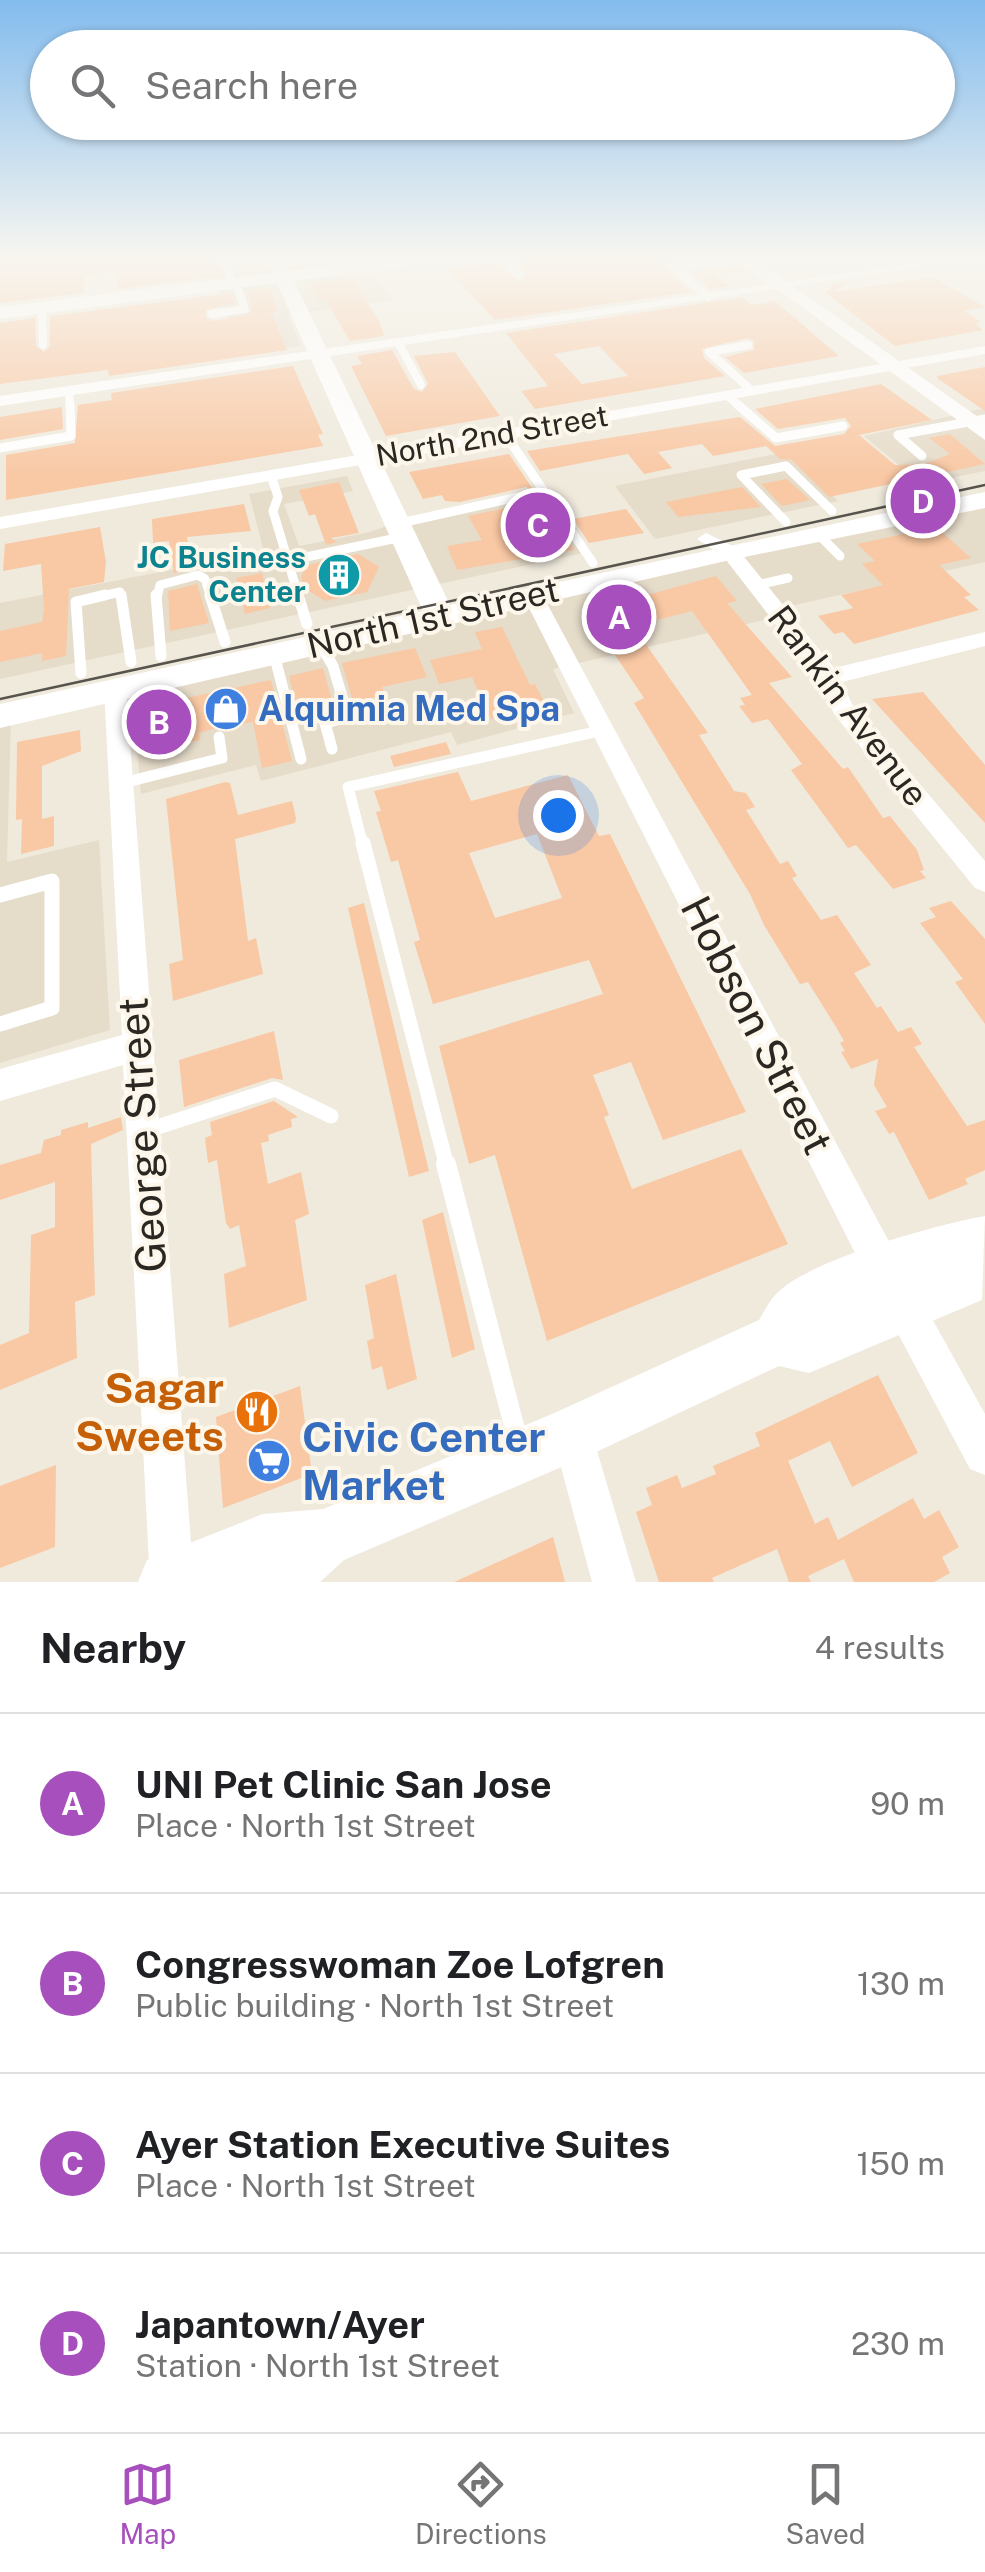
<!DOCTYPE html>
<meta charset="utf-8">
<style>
body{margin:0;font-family:"Public Sans",sans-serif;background:#f6f6f6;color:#202124}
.you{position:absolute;left:558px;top:815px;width:35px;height:35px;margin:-25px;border:8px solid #fff;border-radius:50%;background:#1a73e8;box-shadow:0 0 0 15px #1a73e833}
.badge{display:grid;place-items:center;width:65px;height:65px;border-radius:50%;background:#a74fbc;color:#fff;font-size:32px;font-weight:700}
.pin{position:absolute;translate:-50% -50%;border:5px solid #fff;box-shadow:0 2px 10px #0006}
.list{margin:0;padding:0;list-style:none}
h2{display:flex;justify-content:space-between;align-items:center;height:130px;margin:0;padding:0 40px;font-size:42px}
h2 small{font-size:32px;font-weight:400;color:#757577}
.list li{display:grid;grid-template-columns:65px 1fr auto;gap:30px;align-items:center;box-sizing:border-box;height:180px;padding:0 40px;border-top:2px solid #e0e0e0}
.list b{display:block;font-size:38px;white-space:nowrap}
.list p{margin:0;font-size:32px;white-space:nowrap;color:#757577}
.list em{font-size:32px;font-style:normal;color:#757577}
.icon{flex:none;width:55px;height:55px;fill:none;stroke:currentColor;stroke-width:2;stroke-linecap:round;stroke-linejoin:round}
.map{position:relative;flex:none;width:985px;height:1582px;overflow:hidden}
.search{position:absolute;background:#fff;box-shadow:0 2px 8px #0004;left:30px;right:30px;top:30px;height:110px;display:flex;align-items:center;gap:25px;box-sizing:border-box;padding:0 35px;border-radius:55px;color:#757577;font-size:38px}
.sheet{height:850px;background:#fff}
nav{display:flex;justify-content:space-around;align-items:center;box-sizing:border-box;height:140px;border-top:2px solid #e0e0e0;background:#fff;font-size:28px;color:#757577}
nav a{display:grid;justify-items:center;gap:5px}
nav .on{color:#a74fbc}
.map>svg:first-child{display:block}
.built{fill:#e6dcca}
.building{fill:#f9c8a4;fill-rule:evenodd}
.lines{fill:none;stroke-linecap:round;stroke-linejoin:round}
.lane-far4{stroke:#fff;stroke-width:8}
.lane-far3{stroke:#fff;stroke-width:9}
.lane-far2{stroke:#fff;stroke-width:11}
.lane-far1{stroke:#fff;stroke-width:15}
.lane{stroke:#fff;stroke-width:20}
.street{fill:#fff;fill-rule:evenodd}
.secondary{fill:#fff;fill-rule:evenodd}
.tram{stroke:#57534d;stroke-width:2.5}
.labels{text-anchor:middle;stroke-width:8;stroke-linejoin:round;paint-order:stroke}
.far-street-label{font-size:30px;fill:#2b2824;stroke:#fdf7eb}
.far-culture-label{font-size:30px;font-weight:bold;fill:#0d838f;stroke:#fdf7eb;text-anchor:end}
.street-label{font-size:35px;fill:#2b2824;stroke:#fdf7eb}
.shop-label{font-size:35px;font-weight:bold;fill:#366cbe;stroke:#fdf7eb;text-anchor:start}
.near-street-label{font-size:42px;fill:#2b2824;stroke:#fdf7eb}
.near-food-label{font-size:42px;font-weight:bold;fill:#c56008;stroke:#fdf7eb;text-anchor:end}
.near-shop-label{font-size:42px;font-weight:bold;fill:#366cbe;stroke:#fdf7eb;text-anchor:start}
</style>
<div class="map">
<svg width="985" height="1582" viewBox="0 0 985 1582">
<rect width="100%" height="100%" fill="#f0eadd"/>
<path class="built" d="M208,258h133l10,18 24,-3 18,27 -105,15 13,31 -35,5 -38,-28z
M985,408v63l-63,13 -58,-48z
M786,452l52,49 -183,38 -40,-53z
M347,476l6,15 -69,13 15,42 71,-14 50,-18 122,-24 41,63 -583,126v-76l264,-51 -15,-58z
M985,503v59l-199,45 -18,12 -215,50 21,44 -117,32 -6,-13 -190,49 -5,-16 -115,29 -9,-104z
M11,719l-4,143 92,-22 11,190 -110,33v-341z"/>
<path class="building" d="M0,258h218l4,18 -104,13 -3,-17 -32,4 1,17 -84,10z
M526,258h159l-16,3 -3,7 24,24 -195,28 -48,-52 49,-6 24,20 6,-8 -12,-15z
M739,266l6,4 -31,5 15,11 -19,3 -19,-17z
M933,277l52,30 -21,4 17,11 -6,1 8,7 -88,16 -69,-53 7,-9 18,-3 -19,11z
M353,279l27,44 4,13 -34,5 -24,-40h-7l-10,-18z
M270,288l7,24h-6l16,38 -178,26 -1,-6 -108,14v-61l35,-5 1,28 8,6 6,-6v-30l181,-23 4,10 -29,7v8l7,3 36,-6 3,-7 -5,-17z
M743,297l9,8 23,-4 64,55 -95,17 -19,-16 29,-7v-9l-7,-3 -45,11 2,9 21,18 -190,33 -14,-18 27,-5 -42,-53zM599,346l29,30 -46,8 -28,-30z
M392,350l22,39 8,3 6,-8 -14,-28 41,-4 45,64 -114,20 -35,-70 11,-2 -5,-8z
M293,366l30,68 -5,1 5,11 -317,54v-45l69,-12 3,-38 34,-5 -1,-7z
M985,367v44l-48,-33v-2z
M881,384l51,36 -73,15 36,30 29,-1 26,-10 -21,-16 21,-4 35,30 -156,33 -37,-37 -12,-1 -14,-13 -53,10 -11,-12 -44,8 14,16 -28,6 -16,-20 -88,17 -13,-20 213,-34 35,29 69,-12 7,-8 -6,-8 -67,11 -23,-20z
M62,407l1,22 -63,11v-23z
M509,454l65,96 -117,20 -10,-24 35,-6 -14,-24 62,-13 5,-11 -9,-5 -66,15 -15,-1 -3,-6 -19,4 -14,-27z
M787,479l23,21 -28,6 -21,-22z
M339,482l20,51 -28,5 6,4 -11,3 -11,-31 -6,2 -10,-26z
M742,487l19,20 -83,10 -12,-15z
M244,504l7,27 -64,6 5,31 -18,5 -5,-32 -16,2 -1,-24z
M626,509l18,24 -55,10 -16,-24z
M100,527l6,35 -2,20 -35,7 -3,67 -24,5v-8l-42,9v-31l42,-9 2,-12 -3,-46 -38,7 2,-27z
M936,527l35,31 -32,7 32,30 -7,2 15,13 -125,34 -11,-12 -9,2 -16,-18 35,-8 -12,-13 42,-10 -21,-21 13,-3 -18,-17z
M358,554l21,13 -12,25 -42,9 -21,-13 -3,-11 6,-12z
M262,573l8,35 -25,6 -9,-36z
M716,576l21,25 -10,2 65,74 -23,6 74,86 5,-2 35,51 7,-2 27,34 7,20 -4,1 6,7 -33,11 -37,-44 -8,3 -57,-78 11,-6 -34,-45 -16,4 -13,-17 6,-1 -5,-7 12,-3 -60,-84 -59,15 75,107 -9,2 35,56 12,2 9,14 -9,3 34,54 8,-3 9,15 -5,2 29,42 16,-5 34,50 -17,8 23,35 4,-2 17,26 13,-5 11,17 -8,3 53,79 18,-6v50l-20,9 3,5 -39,16 -35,-68 -5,2 -14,-23 12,-4 -13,-22 4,-26 -27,10 -10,-17 4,-1 -5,-8 4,-2 -8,-14 -28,-45 -8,2 -36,-59 -14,-31 -116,-191 10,-5 -58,-86z
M197,584l12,39 -39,8 -2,-40z
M502,627l28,58 5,-1 11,21 -55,14 -19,-42 -33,7 -9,-24 52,-11 -7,-17z
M415,648l12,29 -45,10 3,8 -32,7 -11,-39z
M323,668l11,40 -35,7 -10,-39z
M271,680l21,81 -30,7 -9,-46 -36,6 -18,5 1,7 -53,12 -4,-45z
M923,692l62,73v58l-113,-124z
M80,730l1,21 -39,15v53l12,-3v30l-33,8 1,-35 -6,1 1,-78z
M446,742l5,12 -57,13 -4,-11z
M458,772l13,29 97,-26 31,61 11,-2 136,278 -83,28 -32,-78 -38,13 16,40 -5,2 28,72 109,-40 47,95 -241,97 -52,-186 -26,9 -30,-118 164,-52 -14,-34 -156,44 -19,-62 6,-2 -22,-80 -7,2 -15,-50 5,-1 -7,-20zM537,834l25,64 -67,20 -26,-65z
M225,782l5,1 8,32 54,-14 4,17 -1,5 -60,16 13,102 8,-3 7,36 -90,27 -4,-37 14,-4 -17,-161z
M951,901l34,38v85l-30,-42 8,-3 -43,-56 16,-6 -7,-9z
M364,903l65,268 -20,6 -61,-269z
M274,1031l9,49 -11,-2 -88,29 -5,-47z
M274,1101l24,16 -7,2 1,8 -24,8 1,6 -8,2 7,41 33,-12 8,42 -14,6 12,80 -78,28 -5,-54 22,-8 -7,-41 -9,4 -4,-6 -9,-63 -9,3 -3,-25 7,-3 -2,-13z
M121,1117l2,13 -32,14 4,151 -20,7 2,56 -77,32v-45l29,-12 2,-98 24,-8v-45l-55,18v-35l41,-12 3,-13 17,-5v-5l27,-8v6z
M443,1212l32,137 -23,9 -30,-138z
M396,1274l21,105 -30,11 -5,-24 -10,4 -5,-29 7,-3 -9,-53z
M878,1375l40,78 -66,34 -22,-46 -42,20 27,63 13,-7 10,23 75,-42 11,21 15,-9 20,37 -17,10 8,16 -16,9h-80l-10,-23 -36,17 3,6h-22l-12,-33 -65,29 2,4h-55l-23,-70 16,-7 -6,-17 31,-13 5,13 34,-14 -3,-8 47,-20 -5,-13z
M300,1386l12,88 -89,34 -7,-91z
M56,1465l-1,82 -55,21v-82z
M553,1537l12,45h-111z"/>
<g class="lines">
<path class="lane-far4" d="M225,258l7,25
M502,258l17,17
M708,297l-35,-30 69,-9
M42,308l1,37
M212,314l33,-5 -9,-26
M398,342l23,43
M748,345l-39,7 43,39
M69,391l1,16
M728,396l12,11"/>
<path class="lane-far3" d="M737,404l39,34 67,-12
M505,434l88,129
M0,448l71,-12 -1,-32
M922,456l-24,-21 87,-16
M271,475l7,22 -5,14 26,87
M786,522l-45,-47 45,-9 46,45
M396,524l131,-29
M818,534l22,22
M287,561l115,-24
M757,585l31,-7
M94,598l26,-6 1,6
M157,598l3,-13 38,-10 7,4 6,19"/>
<path class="lane-far2" d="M121,595l10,67
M156,595l5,61
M210,595l15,47
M298,595l9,29
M320,644l13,22 15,51 -23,6 7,26
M274,654l27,105
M81,673l-5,-71 29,-7
M119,784l103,-26 -3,-21
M363,846l-15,-59 256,-57"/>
<path class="lane-far1" d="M363,843l84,324
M0,895l52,-14v127l-52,16
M145,1131l130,-42 56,27"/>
<path class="lane" d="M446,1164l73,281"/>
<path class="street" d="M949,258h30l-979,148v-10z
M985,346v8l-985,175v-12z
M706,533l31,15 97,120 151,-36v14l-143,36 10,22 133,157v31l-10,-4 -141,-174 -15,-34 -96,-124 -26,-17z
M533,590l10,6 337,629 105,189v61l-15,-6 -116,-218 -331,-655z
M115,681l11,8 68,893h-44l-27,-517 -123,36v-32l122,-34 -18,-346z
M572,1414l14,6 6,14 44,148h-44l-40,-148 6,-14z"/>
<path class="secondary" d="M283,258l6,13 102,-13h47l-8,5 -136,18 156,324 535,-113v16l-255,52 -730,168v-24l423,-93 -146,-328 -277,36v-12l273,-34 -6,-14z
M734,258h19l232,164v18z
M985,1216l-3,84 -173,73 -30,-7 -187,88 -248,106 -24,22h-182l9,-22 116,-46 60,-5 229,-95 207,-94c5,-8 10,-19 17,-26 35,-35 159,-69 209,-78z"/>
<path class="tram" d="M0,699l985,-214"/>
</g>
<linearGradient id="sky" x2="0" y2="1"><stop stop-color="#83bcee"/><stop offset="0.54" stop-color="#f8f6f0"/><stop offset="1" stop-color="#f8f6f0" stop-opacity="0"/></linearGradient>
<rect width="985" height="479" fill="url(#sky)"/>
<defs>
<g id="building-disc" transform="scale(2.25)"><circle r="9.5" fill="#0f9aa8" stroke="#fdf7eb"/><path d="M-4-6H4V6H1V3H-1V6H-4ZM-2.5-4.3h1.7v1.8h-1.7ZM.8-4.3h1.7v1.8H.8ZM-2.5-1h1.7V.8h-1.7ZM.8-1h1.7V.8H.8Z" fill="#fff"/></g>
<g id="shop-disc" transform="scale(2.25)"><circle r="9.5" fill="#3f7fe0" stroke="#fdf7eb"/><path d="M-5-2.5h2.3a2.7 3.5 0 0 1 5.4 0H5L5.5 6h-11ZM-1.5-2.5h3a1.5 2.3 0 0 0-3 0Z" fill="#fff"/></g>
<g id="restaurant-disc" transform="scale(2.25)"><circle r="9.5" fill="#e8710a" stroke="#fdf7eb"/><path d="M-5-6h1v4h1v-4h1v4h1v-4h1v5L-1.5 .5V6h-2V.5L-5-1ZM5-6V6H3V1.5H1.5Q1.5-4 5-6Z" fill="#fff"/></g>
<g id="supermarket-disc" transform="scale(2.25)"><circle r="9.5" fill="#3f7fe0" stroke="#fdf7eb"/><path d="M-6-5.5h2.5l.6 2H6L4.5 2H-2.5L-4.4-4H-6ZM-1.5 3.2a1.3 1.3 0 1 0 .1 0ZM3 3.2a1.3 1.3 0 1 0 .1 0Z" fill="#fff"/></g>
</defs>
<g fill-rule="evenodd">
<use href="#building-disc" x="339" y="575"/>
<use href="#shop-disc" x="226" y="709"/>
<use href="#restaurant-disc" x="257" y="1412"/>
<use href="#supermarket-disc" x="269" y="1461"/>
</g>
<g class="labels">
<g class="far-street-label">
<text transform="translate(492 436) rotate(-10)" y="10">North 2nd Street</text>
</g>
<g class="far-culture-label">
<text x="306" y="568">JC Business<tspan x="306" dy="34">Center</tspan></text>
</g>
<g class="street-label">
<text transform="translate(433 618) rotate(-13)" y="12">North 1st Street</text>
<text transform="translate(848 706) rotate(53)" y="12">Rankin Avenue</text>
</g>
<g class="shop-label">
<text x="258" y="721">Alquimia Med Spa</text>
</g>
<g class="near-street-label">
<text transform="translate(757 1025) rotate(63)" y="15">Hobson Street</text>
<text transform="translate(142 1135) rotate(-94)" y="15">George Street</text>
</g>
<g class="near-food-label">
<text x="224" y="1403">Sagar<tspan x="224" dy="48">Sweets</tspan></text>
</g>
<g class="near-shop-label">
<text x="302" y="1452">Civic Center<tspan x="302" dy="48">Market</tspan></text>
</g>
</g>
</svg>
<div class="you"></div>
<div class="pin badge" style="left:619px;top:617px">A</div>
<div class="pin badge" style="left:159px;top:722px">B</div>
<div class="pin badge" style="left:538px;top:525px">C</div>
<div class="pin badge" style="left:923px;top:501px">D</div>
<div class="search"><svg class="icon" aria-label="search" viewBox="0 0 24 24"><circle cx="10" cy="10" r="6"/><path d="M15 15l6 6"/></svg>Search here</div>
</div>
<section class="sheet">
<h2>Nearby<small>4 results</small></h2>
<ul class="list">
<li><span class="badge">A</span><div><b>UNI Pet Clinic San Jose</b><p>Place · North 1st Street</p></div><em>90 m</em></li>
<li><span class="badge">B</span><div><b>Congresswoman Zoe Lofgren</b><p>Public building · North 1st Street</p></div><em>130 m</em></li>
<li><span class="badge">C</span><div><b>Ayer Station Executive Suites</b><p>Place · North 1st Street</p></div><em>150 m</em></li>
<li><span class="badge">D</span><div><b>Japantown/Ayer</b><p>Station · North 1st Street</p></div><em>230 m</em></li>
</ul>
</section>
<nav>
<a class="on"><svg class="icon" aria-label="map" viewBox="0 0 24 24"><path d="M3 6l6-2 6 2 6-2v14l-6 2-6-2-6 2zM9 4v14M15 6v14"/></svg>Map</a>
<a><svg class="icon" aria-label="directions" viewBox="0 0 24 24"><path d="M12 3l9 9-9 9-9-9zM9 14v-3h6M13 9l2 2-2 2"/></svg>Directions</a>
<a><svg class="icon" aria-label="saved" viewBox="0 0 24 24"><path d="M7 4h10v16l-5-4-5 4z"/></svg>Saved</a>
</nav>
